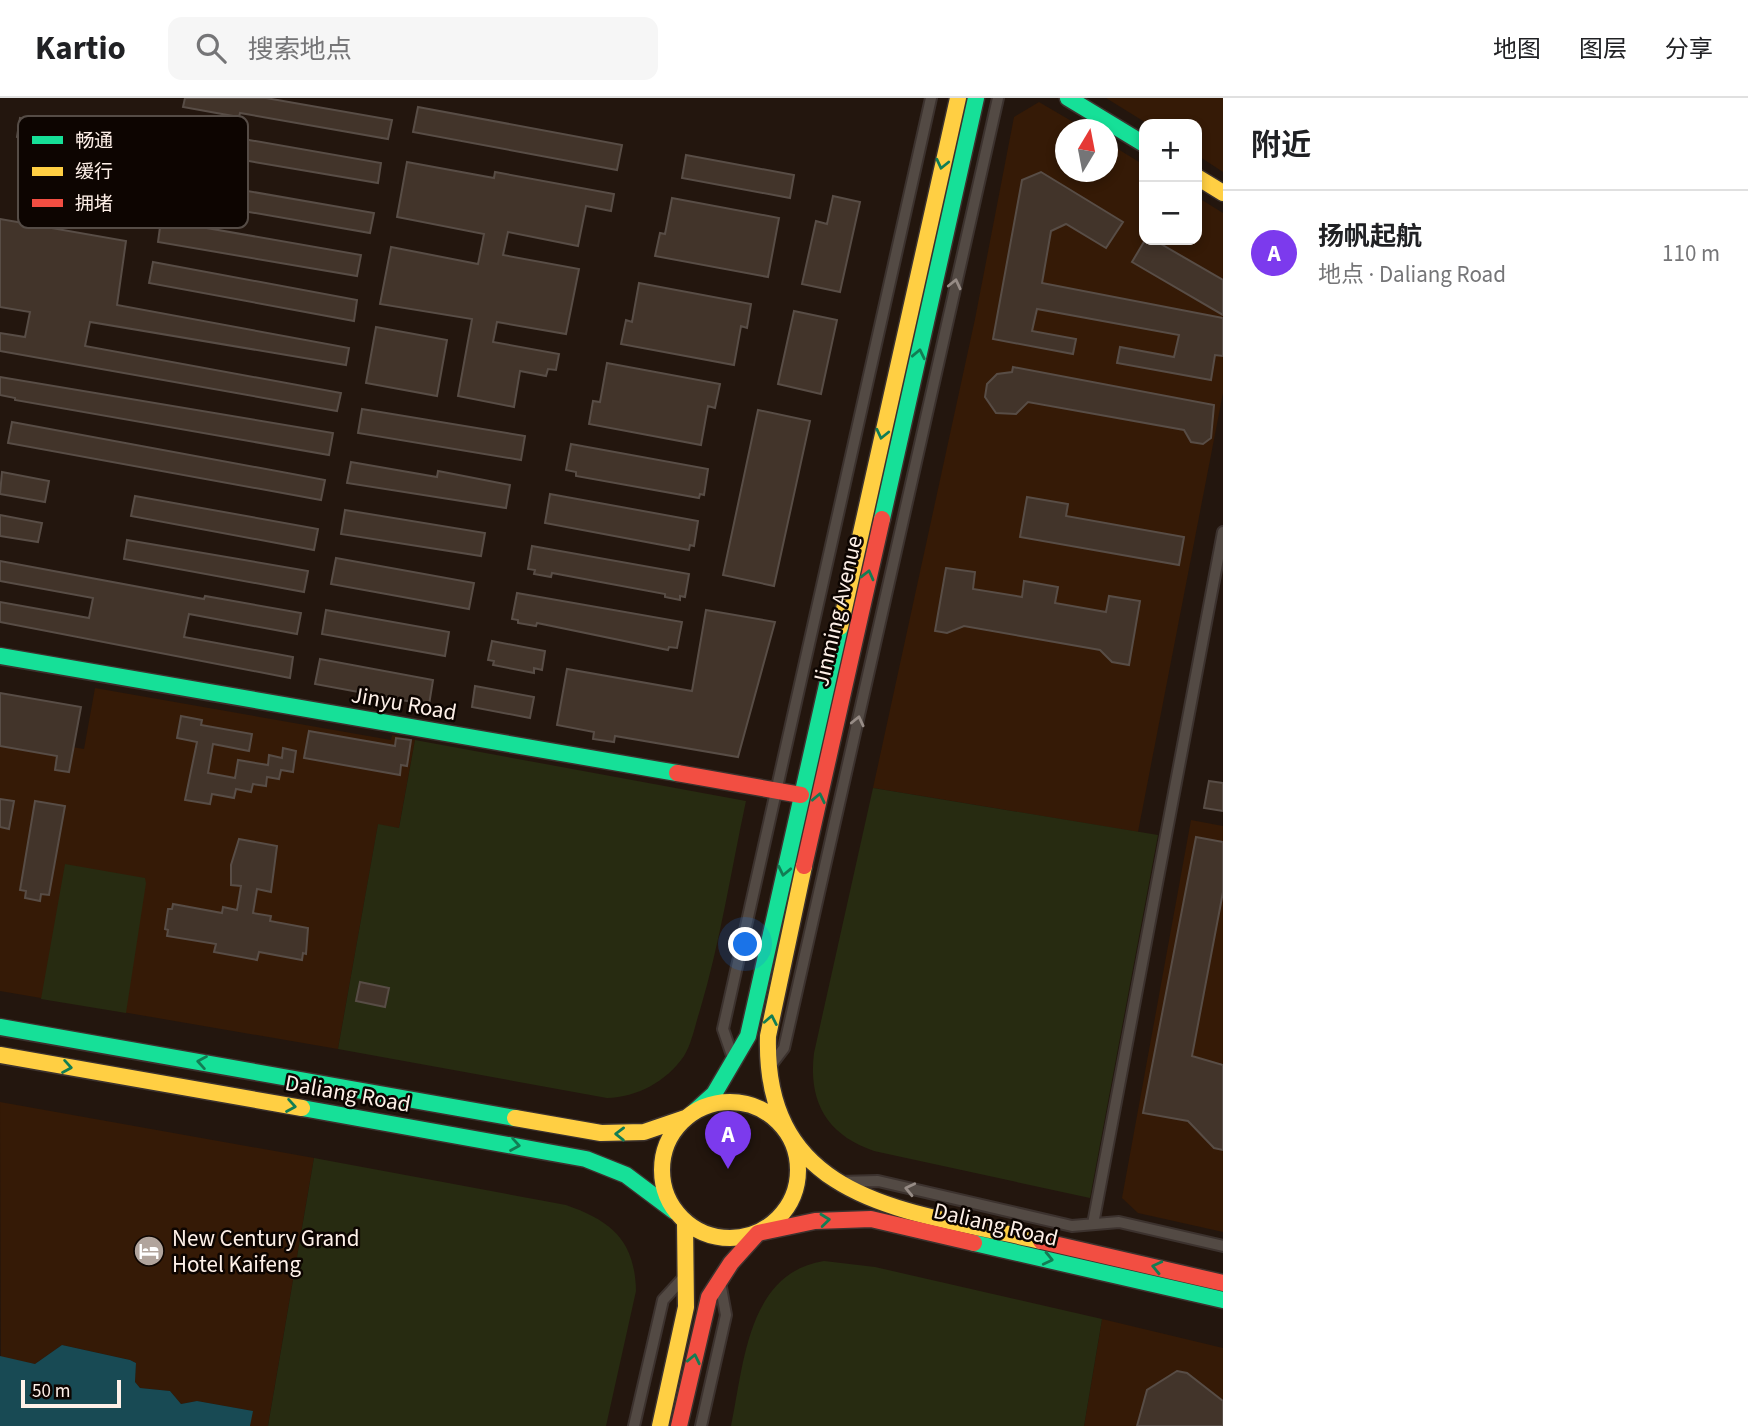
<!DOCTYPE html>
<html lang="zh">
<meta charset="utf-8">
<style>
body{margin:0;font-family:"Source Sans 3","Noto Sans SC",sans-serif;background:#f6f6f6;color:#202124}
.controls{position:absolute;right:21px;top:21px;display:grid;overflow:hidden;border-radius:14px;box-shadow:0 4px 10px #0003}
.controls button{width:63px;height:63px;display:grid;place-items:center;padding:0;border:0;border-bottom:2px solid #e0e0e0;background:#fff;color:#202124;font:35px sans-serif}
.compass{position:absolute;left:1055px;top:21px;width:63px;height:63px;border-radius:50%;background:#fff;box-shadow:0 4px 10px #0003;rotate:10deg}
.scale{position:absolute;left:21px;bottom:18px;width:100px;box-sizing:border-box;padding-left:7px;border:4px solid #fef0e8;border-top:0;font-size:19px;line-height:24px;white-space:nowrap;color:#fef0e8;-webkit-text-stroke:5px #0d0501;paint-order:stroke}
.you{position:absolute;left:746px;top:847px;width:24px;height:24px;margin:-18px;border:5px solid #fff;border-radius:50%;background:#1a73e8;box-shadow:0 0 0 10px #1a73e833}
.badge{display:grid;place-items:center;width:46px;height:46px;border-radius:50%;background:#7c3aed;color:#fff;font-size:23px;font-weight:700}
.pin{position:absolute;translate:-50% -58px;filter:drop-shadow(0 2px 4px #0008)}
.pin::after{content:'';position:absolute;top:37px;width:24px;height:21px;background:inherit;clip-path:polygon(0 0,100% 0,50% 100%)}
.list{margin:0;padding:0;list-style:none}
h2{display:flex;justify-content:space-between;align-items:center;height:91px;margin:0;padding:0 28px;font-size:30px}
h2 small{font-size:23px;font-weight:400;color:#757577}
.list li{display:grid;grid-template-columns:46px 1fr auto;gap:21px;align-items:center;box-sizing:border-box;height:126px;padding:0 28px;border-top:2px solid #e0e0e0}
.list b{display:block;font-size:26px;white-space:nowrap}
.list p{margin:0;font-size:23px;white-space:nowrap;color:#757577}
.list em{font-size:23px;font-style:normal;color:#757577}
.icon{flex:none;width:38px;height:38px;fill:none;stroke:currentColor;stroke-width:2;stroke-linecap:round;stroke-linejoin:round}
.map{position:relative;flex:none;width:1223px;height:1328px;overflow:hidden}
header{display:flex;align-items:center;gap:42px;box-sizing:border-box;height:98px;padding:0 35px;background:#fff;border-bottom:2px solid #e0e0e0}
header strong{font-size:33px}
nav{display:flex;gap:38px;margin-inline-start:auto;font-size:24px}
.search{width:490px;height:63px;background:#f6f6f6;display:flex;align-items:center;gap:18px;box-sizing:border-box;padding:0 24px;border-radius:14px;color:#757577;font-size:26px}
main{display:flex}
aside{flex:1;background:#fff}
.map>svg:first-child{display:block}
.built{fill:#351a06}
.green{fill:#272b11}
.water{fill:#184a54}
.building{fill:#42342a;stroke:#584d46;stroke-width:2}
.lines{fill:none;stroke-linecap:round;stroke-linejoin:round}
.street-casing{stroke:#3c322e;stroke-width:14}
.fast-casing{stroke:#3c322e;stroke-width:19}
.slow-casing{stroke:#3c322e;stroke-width:19}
.jam-casing{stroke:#3c322e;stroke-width:19}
.street{stroke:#534a44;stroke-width:10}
.fast{stroke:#16e098;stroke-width:16}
.slow{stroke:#ffcf43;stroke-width:16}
.jam{stroke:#f24e42;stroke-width:16}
.oneway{stroke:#127d54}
.oneway2{stroke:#978c86}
.labels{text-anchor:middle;stroke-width:5;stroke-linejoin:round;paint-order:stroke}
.street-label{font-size:23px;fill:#fef0e8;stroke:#0d0501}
.poi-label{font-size:23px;fill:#fef0e8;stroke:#0d0501;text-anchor:start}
.key{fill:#0d0501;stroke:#554c46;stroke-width:2}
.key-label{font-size:19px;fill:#fef0e8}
</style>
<header>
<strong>Kartio</strong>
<div class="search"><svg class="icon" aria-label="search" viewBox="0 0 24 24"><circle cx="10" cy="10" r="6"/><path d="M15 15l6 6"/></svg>搜索地点</div>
<nav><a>地图</a><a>图层</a><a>分享</a></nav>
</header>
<main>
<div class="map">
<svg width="1223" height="1328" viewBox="0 0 1223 1328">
<rect width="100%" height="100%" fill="#23160e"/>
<path class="built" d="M1106,0h117v74l-26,-17v-31h-49z
M1039,4l46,27 -19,1v42h42v-29l36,22v75h53v-43l26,16v180l-85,439 -265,-44 102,-469 39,-202z
M95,590l296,52 1,-5 23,5 -16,88 -21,-3 -40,224 -338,-58v-256l84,14z
M1191,722l32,6v406l-85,-19 -16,-15z
M0,1004l314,56 -46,268h-18l2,-15 -55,-10 -16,3 -11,-13 -30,-3 -5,-6 1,-19 -6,-3 -68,-15 -27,19 -34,-6z
M1102,1221l121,29v78h-139z"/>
<path class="green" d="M415,642l331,61c-15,70 -26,142 -46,209 -5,15 -8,33 -16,46 -18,26 -47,41 -77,42l-269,-49 40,-225 21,4z
M873,690l285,47 -68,363 -216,-47c-47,-16 -66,-49 -60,-98z
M65,766l80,14 1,5 -20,130 -85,-14z
M314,1060l252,47c46,16 69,36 70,86l-30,135h-338z
M824,1163l51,6 227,52 -18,107h-353c13,-61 16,-153 93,-165z"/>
<path class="water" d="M62,1247l68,15 6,3 -1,19 5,6 30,3 11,13 16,-3 56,10 -3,15h-250v-70l35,8z"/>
<path class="building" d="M185,0h81l126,22 -4,19 -148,-26 -1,4 -56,-10z
M418,9l204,38 -5,25 -204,-38z
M20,20l122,21 -3,20 -122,-22z
M175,29l206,36 -3,20 -141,-24 -1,5 -66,-12z
M686,57l108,20 -4,23 -108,-20z
M407,64l87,16 1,-6 119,22 -3,17 -25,-5 -8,40 -70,-14 -5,23 76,14 -13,65 -69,-12 -4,20 66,12 -3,16 -8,-1 -2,7 -26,-5 -6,36 -56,-11 14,-77 -92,-15 11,-57 87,17 6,-30 -87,-17z
M1041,74l82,50 -17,26 -40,-24 -15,7 -9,52 181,35v38l-8,-1 -4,25 -94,-17 3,-16 54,10 5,-22 -142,-26 -5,22 44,8 -3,15 -80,-15 29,-159z
M167,79l207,36 -4,20 -207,-36z
M833,98l27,6 -20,90 -38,-8 14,-63 11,3z
M672,100l107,20 -11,59 -113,-21 5,-23 5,1z
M0,121l126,22 -9,64 232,43 -3,17 -256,-43 -5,24 256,47 -4,18 -337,-60v-18l25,4 5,-25 -30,-5z
M161,122l200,35 -4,21 -199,-34z
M1145,142h9l69,40v35l-91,-53z
M153,164l204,38 -3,21 -205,-38z
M639,185l112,21 -4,24 -6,-2 -7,39 -113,-21 5,-24 6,2z
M794,213l43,9 -16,74 -43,-10z
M376,229l71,13 -10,56 -71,-13z
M607,265l113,21 -5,24 -7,-2 -7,39 -112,-21 4,-23 7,1z
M1013,269l201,38 -3,33 -8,6 -12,-2 -7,-12 -156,-28 -12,12 -20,-1 -11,-16 2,-13 10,-10 15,-2z
M0,279l333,56 -4,22 -314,-55v-2l-15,-3z
M362,311l163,27 -4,24 -163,-27z
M758,312l52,11 -36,165 -51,-11z
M12,324l313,58 -4,20 -313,-57z
M571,346l137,25 -4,26 -4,-1 -1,4 -123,-22v-4l-10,-2z
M351,364l86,15 1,-6 72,14 -4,23 -159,-25z
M2,374l47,9 -4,21 -45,-8z
M550,396l148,27 -4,25 -4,-1 -1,5 -144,-27z
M135,398l183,33 -4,21 -183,-34z
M1027,399l41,7 -2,12 118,21 -5,28 -159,-28z
M345,412l140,23 -4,23 -140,-22z
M0,417l42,8 -4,19 -38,-6z
M127,442l181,31 -4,21 -180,-33z
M532,448l157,28 -4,23 -5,-1v4l-15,-3v-3l-113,-21 -1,4 -17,-3 1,-4 -7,-1z
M336,460l138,25 -5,26 -138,-25z
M0,463l204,38 1,-3 96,17 -4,21 -108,-20 -5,23 109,20 -3,21 -290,-56v-20l89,16 4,-20 -93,-17z
M946,470l29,4 -2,17 49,8 2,-16 34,6 -3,16 51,9 3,-16 31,5 -11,64 -17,-3 -12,-12 -136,-24 -17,7 -12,-2z
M517,495l165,29 -5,26 -8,-1 -1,3 -131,-27 -1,3 -18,-3v-3l-6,-1z
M326,512l123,22 -4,24 -123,-22z
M706,512l69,12 -37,135 -123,-21 -1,6 -21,-3 1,-7 -37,-7 10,-56 125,22z
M492,543l53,10 -3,19 -8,-2v5l-41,-8 1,-4 -6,-1z
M320,561l113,21 -4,25 -114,-21z
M475,588l59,11 -4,21 -58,-11z
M0,595l81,14 -12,65 -14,-2 2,-14 -57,-10z
M181,618l21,4 -1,5 51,9 -3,17 -36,-7 -5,29 27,5 3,-18 30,5 1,-10 13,3 1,-10 13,3 -3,21 -12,-2 -2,9 -12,-2 -1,9 -13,-2 -2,8 -15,-3 -2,9 -22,-4 -2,10 -25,-4 12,-58 -20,-4z
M309,633l86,15 1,-8 15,2 -4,26 -6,-1 -1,10 -96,-17z
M1209,683l14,2v28l-19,-3z
M0,701l14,2 -5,28 -9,-2z
M35,703l30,5 -16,89 -8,-1 -1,7 -15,-3 1,-7 -6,-1z
M1196,739l27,5v50l-31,164 31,9v85l-9,-2 -26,-27 -45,-8z
M239,741l38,7 -6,46 -14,-3 -4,24 18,3 -1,5 38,7 -2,26 -3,-1 -1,7 -43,-8 -2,8 -43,-8 2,-8 -49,-8 1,-6 -3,-1 3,-20h4l1,-5 49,9 1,-6 14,3 4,-24 -10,-1v-20z
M360,884l29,6 -4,19 -29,-6z
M1177,1273l10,2 36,28v25h-86l10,-36z"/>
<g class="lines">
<g class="street-casing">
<path id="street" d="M734,963l-11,-32 208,-931
M768,971l16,-21 214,-950
M838,1084l40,-1 194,45 47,-4 104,24
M1093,1126l130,-692
M634,1328l29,-126 22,-24
M701,1328l25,-111 -6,-33"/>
</g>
<g class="fast-casing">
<path id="fast" d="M1068,0l76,46
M882,421l94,-421
M0,558l677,117
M0,929l515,91
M302,1010l284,51 40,16 48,36
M694,1014l20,-18 34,-58 92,-409
M974,1145l249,57"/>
</g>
<g class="slow-casing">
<path id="slow" d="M1197,79l26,16
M840,529l118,-529
M804,768l-36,170c-5,170 146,175 273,205
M0,957l302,53
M662 1072a68 68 0 1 1 136 0a68 68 0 1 1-136 0Z
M515,1020l86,15 43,-1 41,-14
M660,1328l26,-119 -1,-85"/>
</g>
<g class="jam-casing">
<path id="jam" d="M677,675l124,22
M804,768l78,-347
M1041,1143l182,42
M679,1328l30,-129 22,-34 27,-30 57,-12 56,-2 103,24"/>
</g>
<use href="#street" class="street"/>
<use href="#fast" class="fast"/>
<use href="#slow" class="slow"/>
<use href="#jam" class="jam"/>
</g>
<defs><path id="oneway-chevron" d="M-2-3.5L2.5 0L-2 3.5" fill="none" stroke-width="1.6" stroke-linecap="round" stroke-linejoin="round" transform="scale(1.75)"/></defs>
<g class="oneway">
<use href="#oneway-chevron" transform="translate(942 66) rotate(103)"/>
<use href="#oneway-chevron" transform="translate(919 256) rotate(-78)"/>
<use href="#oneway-chevron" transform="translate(882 336) rotate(103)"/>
<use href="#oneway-chevron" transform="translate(868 477) rotate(-76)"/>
<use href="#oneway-chevron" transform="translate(819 700) rotate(-78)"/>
<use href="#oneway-chevron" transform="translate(784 773) rotate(102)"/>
<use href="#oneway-chevron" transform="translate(771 922) rotate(-79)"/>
<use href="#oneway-chevron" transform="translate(202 964) rotate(-170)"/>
<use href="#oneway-chevron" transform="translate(67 969) rotate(10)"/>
<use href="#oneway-chevron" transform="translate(291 1008) rotate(10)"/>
<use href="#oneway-chevron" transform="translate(620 1036) rotate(-179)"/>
<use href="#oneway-chevron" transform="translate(515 1047) rotate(10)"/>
<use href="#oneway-chevron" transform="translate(825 1122) rotate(-6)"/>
<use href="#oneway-chevron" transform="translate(1048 1161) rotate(13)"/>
<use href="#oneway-chevron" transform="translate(1157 1169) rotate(-167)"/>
<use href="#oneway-chevron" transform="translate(694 1261) rotate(-78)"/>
</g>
<g class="oneway2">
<use href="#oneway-chevron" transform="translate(955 186) rotate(-77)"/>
<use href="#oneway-chevron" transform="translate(858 623) rotate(-77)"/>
<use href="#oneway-chevron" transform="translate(910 1091) rotate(-167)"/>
</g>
<defs>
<g id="hotel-disc" transform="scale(1.575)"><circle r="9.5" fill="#b1a49c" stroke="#0d0501"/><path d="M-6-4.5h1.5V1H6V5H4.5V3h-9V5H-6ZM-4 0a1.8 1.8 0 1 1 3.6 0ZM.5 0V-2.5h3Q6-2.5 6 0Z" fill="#fff"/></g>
</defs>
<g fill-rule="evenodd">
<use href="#hotel-disc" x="149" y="1153"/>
</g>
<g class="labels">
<g class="street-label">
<text transform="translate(837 513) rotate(-77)" y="8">Jinming Avenue</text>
<text transform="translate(404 605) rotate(10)" y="8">Jinyu Road</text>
<text transform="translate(348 995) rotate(10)" y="8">Daliang Road</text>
<text transform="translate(996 1126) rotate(13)" y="8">Daliang Road</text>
</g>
<g class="poi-label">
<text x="172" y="1148">New Century Grand<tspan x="172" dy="26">Hotel Kaifeng</tspan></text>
</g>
</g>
<rect x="18" y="18" width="230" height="112" rx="10" class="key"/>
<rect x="32" y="38" width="31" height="8" fill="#16e098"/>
<rect x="32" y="69" width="31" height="9" fill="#ffcf43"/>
<rect x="32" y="101" width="31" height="8" fill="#f24e42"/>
<g class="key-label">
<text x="75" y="49">畅通</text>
<text x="75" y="80">缓行</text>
<text x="75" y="112">拥堵</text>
</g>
</svg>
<div class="controls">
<button>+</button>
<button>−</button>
</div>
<svg class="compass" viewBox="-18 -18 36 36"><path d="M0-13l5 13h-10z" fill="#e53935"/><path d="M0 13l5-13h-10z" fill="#757577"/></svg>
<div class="scale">50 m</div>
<div class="you"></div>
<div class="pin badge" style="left:728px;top:1071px">A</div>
</div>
<aside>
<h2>附近<small></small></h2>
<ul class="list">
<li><span class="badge">A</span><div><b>扬帆起航</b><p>地点 · Daliang Road</p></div><em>110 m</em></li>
</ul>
</aside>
</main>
